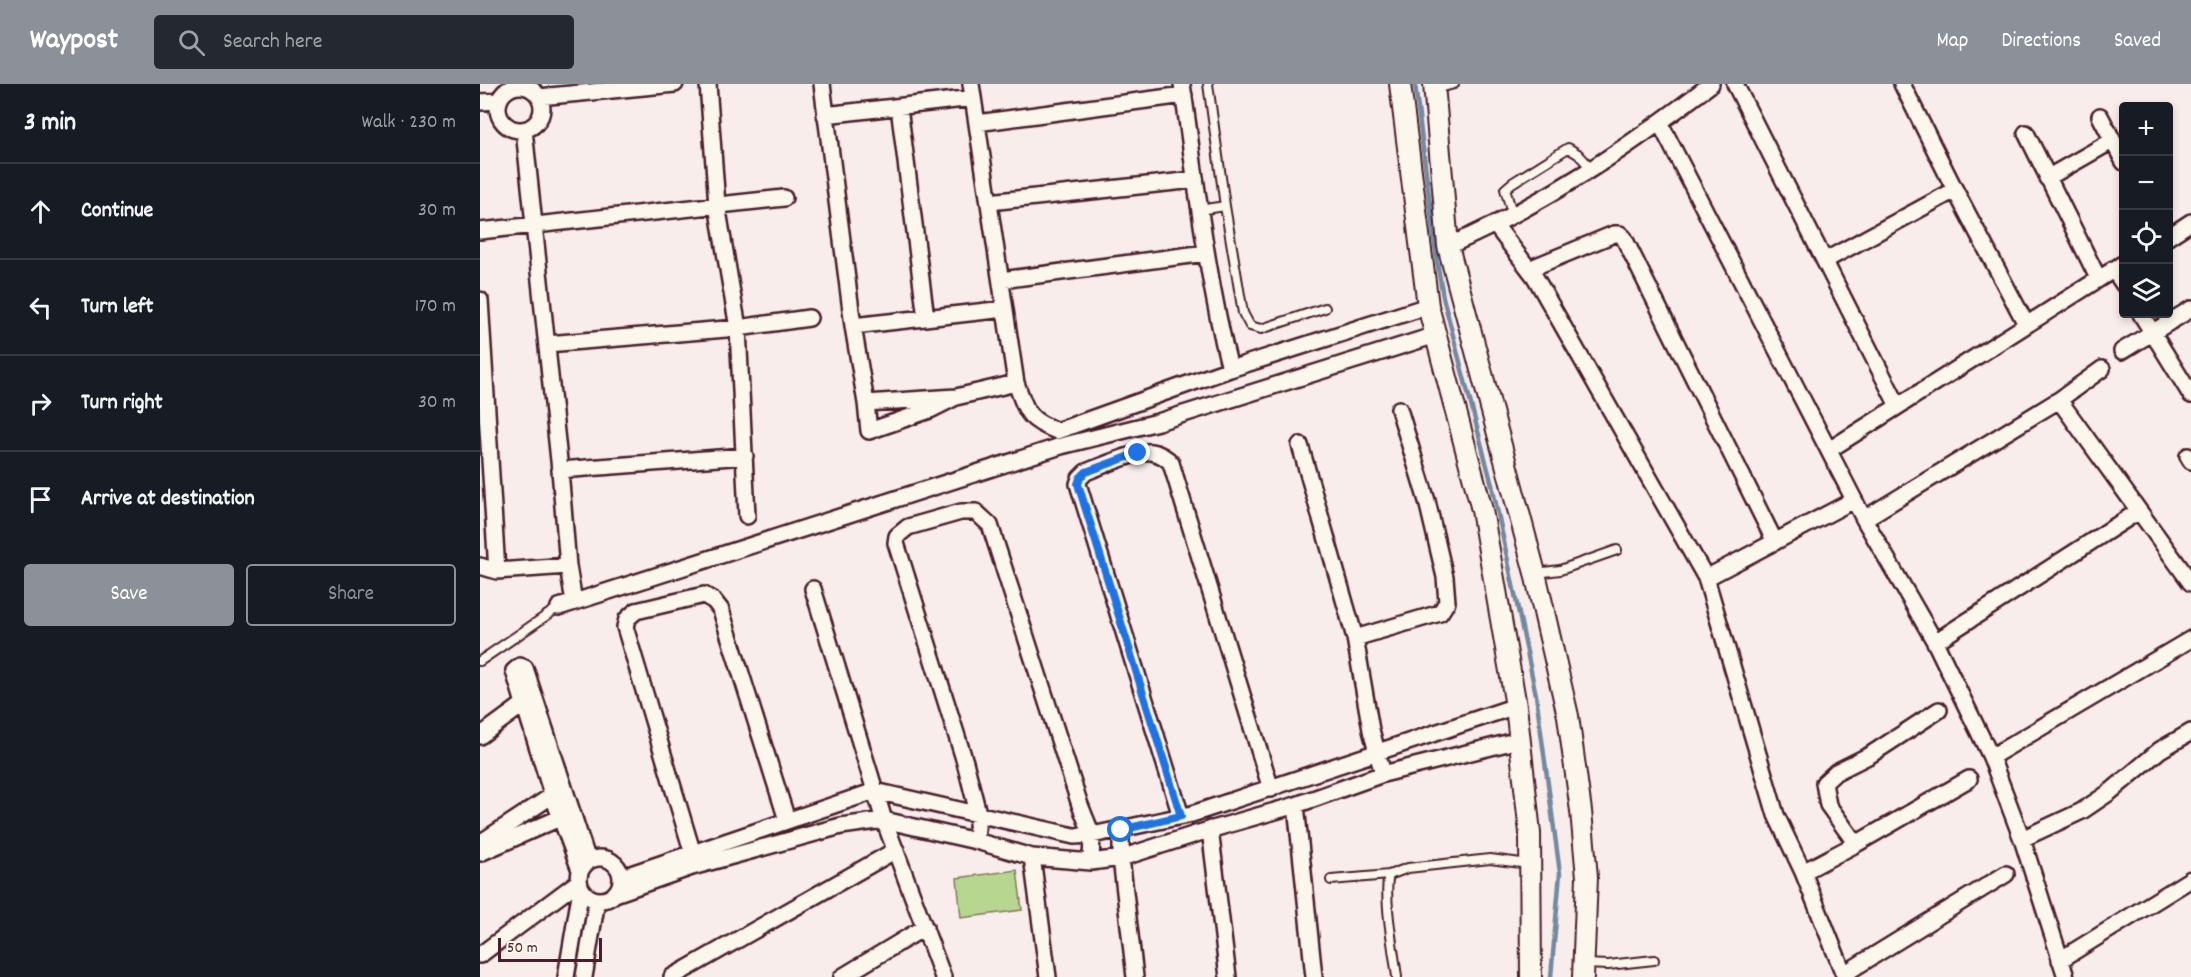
<!DOCTYPE html>
<meta charset="utf-8">
<style>
body{margin:0;font-family:Dekko,sans-serif;background:#242831;color:#f1f3f6}
.controls{position:absolute;right:18px;top:18px;display:grid;overflow:hidden;border-radius:6px;box-shadow:0 3px 9px #0003}
.controls button{width:54px;height:54px;display:grid;place-items:center;padding:0;border:0;border-bottom:2px solid #363941;background:#171b24;color:#f1f3f6;font:30px sans-serif}
.scale{position:absolute;left:18px;bottom:15px;width:104px;box-sizing:border-box;padding-left:6px;border:3px solid #4a1f2b;border-top:0;font-size:16px;line-height:21px;white-space:nowrap;color:#4a1f2b;-webkit-text-stroke:4px #fbf7ec;paint-order:stroke}
.stop{position:absolute;width:18px;height:18px;margin:-14px;border:4px solid #1a73e8;border-radius:50%;background:#fff}
.stop.end{background:#1a73e8;border-color:#fff;box-shadow:0 2px 6px #0008}
.list{margin:0;padding:0;list-style:none}
h2{display:flex;justify-content:space-between;align-items:center;height:78px;margin:0;padding:0 24px;font-size:26px}
h2 small{font-size:20px;font-weight:400;color:#9ea1a6}
.list li{display:grid;grid-template-columns:39px 1fr auto;gap:18px;align-items:center;box-sizing:border-box;height:96px;padding:0 24px;border-top:2px solid #363941}
.list b{display:block;font-size:22px;white-space:nowrap}
.list em{font-size:20px;font-style:normal;color:#9ea1a6}
.actions{display:flex;gap:12px;padding:18px 24px}
.actions a{flex:1;padding:14px 0;border:2px solid #8c9099;border-radius:6px;text-align:center;font-size:21px;color:#8c9099}
.actions .main{background:#8c9099;color:#fff}
.icon{flex:none;width:33px;height:33px;fill:none;stroke:currentColor;stroke-width:2;stroke-linecap:round;stroke-linejoin:round}
.map{position:relative;flex:none;width:1711px;height:893px;overflow:hidden}
header{display:flex;align-items:center;gap:36px;box-sizing:border-box;height:84px;padding:0 30px;background:#8c9099;color:#fff}
header strong{font-size:28px}
nav{display:flex;gap:33px;margin-inline-start:auto;font-size:21px}
.search{width:420px;height:54px;background:#242831;display:flex;align-items:center;gap:15px;box-sizing:border-box;padding:0 21px;border-radius:6px;color:#9ea1a6;font-size:22px}
main{display:flex}
aside{flex:1;background:#171b24}
.map>svg:first-child{display:block}
.green{fill:#b7d68f;stroke:#807a5d;stroke-width:1.5}
.lines{fill:none;stroke-linecap:round;stroke-linejoin:round}
.stream{stroke:#72899f;stroke-width:4.5}
.service-casing{stroke:#4a1f2b;stroke-width:12}
.minor-casing{stroke:#4a1f2b;stroke-width:20}
.tertiary-casing{stroke:#4a1f2b;stroke-width:24}
.service{stroke:#fbf7ec;stroke-width:8}
.minor{stroke:#fbf7ec;stroke-width:15}
.tertiary{stroke:#fbf7ec;stroke-width:20}
.route{stroke:#1a73e8;stroke-width:8}
</style>
<header>
<strong>Waypost</strong>
<div class="search"><svg class="icon" aria-label="search" viewBox="0 0 24 24"><circle cx="10" cy="10" r="6"/><path d="M15 15l6 6"/></svg>Search here</div>
<nav><a>Map</a><a>Directions</a><a>Saved</a></nav>
</header>
<main>
<aside>
<h2>3 min<small>Walk · 230 m</small></h2>
<ul class="list">
<li><svg class="icon" aria-label="ahead" viewBox="0 0 24 24"><path d="M12 20V5M6 11l6-6 6 6"/></svg><div><b>Continue</b></div><em>30 m</em></li>
<li><svg class="icon" aria-label="left" viewBox="0 0 24 24"><path d="M17 20v-9H6M10 6l-5 5 5 5"/></svg><div><b>Turn left</b></div><em>170 m</em></li>
<li><svg class="icon" aria-label="right" viewBox="0 0 24 24"><path d="M7 20v-9h11M14 6l5 5-5 5"/></svg><div><b>Turn right</b></div><em>30 m</em></li>
<li><svg class="icon" aria-label="arrive" viewBox="0 0 24 24"><path d="M6 21V4h12l-3 4 3 4H6"/></svg><div><b>Arrive at destination</b></div></li>
</ul>
<div class="actions"><a class="main">Save</a><a>Share</a></div>
</aside>
<div class="map">
<svg width="1711" height="893" viewBox="0 0 1711 893">
<rect width="100%" height="100%" fill="#f9edec"/>
<filter id="ink" filterUnits="userSpaceOnUse"><feTurbulence type="fractalNoise" baseFrequency=".0167" numOctaves="2"/><feDisplacementMap in="SourceGraphic" scale="12" xChannelSelector="R" yChannelSelector="G"/><feConvolveMatrix kernelMatrix="1 2 1 2 8 2 1 2 1" color-interpolation-filters="sRGB"/></filter>
<g filter="url(#ink)">
<path class="green" d="M537,786l5,40 -61,8 -4,-40z"/>
<g class="lines">
<path class="stream" d="M935,0l22,177 6,36 49,188 44,210 24,178 -9,104"/>
<g class="service-casing">
<path id="service" d="M728,0l17,122 18,107 7,13 11,3 64,-21
M956,5l18,-5
M719,126l26,-4
M1033,132l-8,-27 7,-6 56,-35 10,6 14,15
M1056,489l24,-3 57,-20
M0,577l79,-54
M851,796l58,-5
M1105,880l23,1 46,-5
M917,893c-3,-25 -14,-80 -8,-102l19,-7 82,-9 39,5"/>
</g>
<g class="minor-casing">
<path id="minor" d="M228,0l9,121 21,123 9,188
M342,0l31,242 13,77 3,28 61,-21 26,-13
M491,0l45,299c11,29 10,36 41,48l173,-62 198,-63
M702,0c14,96 24,190 48,285
M1255,0l163,322
M1422,0l53,106 71,134
M18 24a22 22 0 1 1 44 0a22 22 0 1 1-44 0Z
M59,13l136,-13
M0,18l19,-1
M419,23l27,211
M345,31l148,-17
M1620,32l24,46
M497,39l207,-28
M1180,39l204,396 71,123 56,115 31,82 44,138
M44,46l36,340 8,96 6,36
M1546,49l72,145
M1567,94l65,-37
M509,118l205,-22
M1016,142l39,51 171,301 70,237 27,57 42,105
M0,147l304,-33
M1688,153l23,-15
M968,162c95,-41 181,-99 263,-162
M1346,176l129,-70
M1049,185l85,-35h6l4,4 151,304
M1633,185l11,16
M521,196l205,-27
M0,216l17,271
M1661,230l50,81
M373,242l152,-17
M67,260l191,-16 71,-10
M1642,267l69,-42
M1579,316l132,183
M386,319l90,-6 60,-14
M820,361l55,193 16,92 12,44
M1349,366l295,-187
M1708,372l3,5
M80,386l185,-14
M1384,435l195,-119 43,-31
M0,482l17,5 71,-5
M1226,494l148,-78
M333,505l71,231 59,157
M79,523l502,-161 97,-24 278,-87
M875,554l85,-25 7,-11 -2,-25 -18,-76 -28,-92
M1455,558l204,-131
M0,652l52,-38
M1511,673l200,-118
M816,721l18,172
M701,732l-103,-332 2,-6 6,-6c13,-5 53,-22 65,-20 8,1 16,6 20,11l100,326
M730,745l18,148
M641,746v28l14,119
M1542,755l60,-28 28,-19 50,-42 31,-18
M496,757l2,-28 -13,-51 -69,-219 1,-7 11,-9 53,-15h15l14,13 90,280 12,30 -1,27
M0,759l79,-52
M1376,760l-28,-39 -4,-22 12,-11 34,-17 69,-45
M0,769l91,-40
M213,770l-68,-227 2,-8 9,-8 68,-16 10,6 7,9 66,210
M552,773l16,120
M99 795a21 21 0 1 1 42 0a21 21 0 1 1-42 0Z
M100,786l-28,-76 -38,-123 6,-5 5,2 63,193
M1323,788l53,-28 113,-65
M142,793l253,-86 199,45 18,-1 100,-21 324,-108
M135,810l77,-27 149,-41 43,-6 92,21 56,16 59,5 30,-4 78,-25 97,-28 87,-31 136,-34
M0,871l98,-73
M1580,876l131,-81
M1364,890l162,-100
M86,893l15,-88
M104,893l13,-77
M192,893l224,-127
M362,893l83,-50"/>
</g>
<g class="tertiary-casing">
<path id="tertiary" d="M920,0l28,222 54,204 34,196 14,127 1,144
M954,0l14,162 87,327 33,143 13,95 6,66 -4,100"/>
</g>
<use href="#service" class="service"/>
<use href="#minor" class="minor"/>
<use href="#tertiary" class="tertiary"/>
</g>
</g>
<g class="lines" filter="url(#ink)">
<path class="route" d="M641,746l60,-14 -103,-332 2,-6 6,-6 52,-19"/>
</g>
</svg>
<div class="controls">
<button>+</button>
<button>−</button>
<button><svg class="icon" aria-label="locate" viewBox="0 0 24 24"><circle cx="12" cy="12" r="6"/><path d="M12 2v4M12 18v4M2 12h4M18 12h4"/></svg></button>
<button><svg class="icon" aria-label="layers" viewBox="0 0 24 24"><path d="M12 4l9 5-9 5-9-5zM3 14l9 5 9-5"/></svg></button>
</div>
<div class="scale">50 m</div>
<div class="stop" style="left:641px;top:746px"></div>
<div class="stop end" style="left:658px;top:369px"></div>
</div>
</main>
